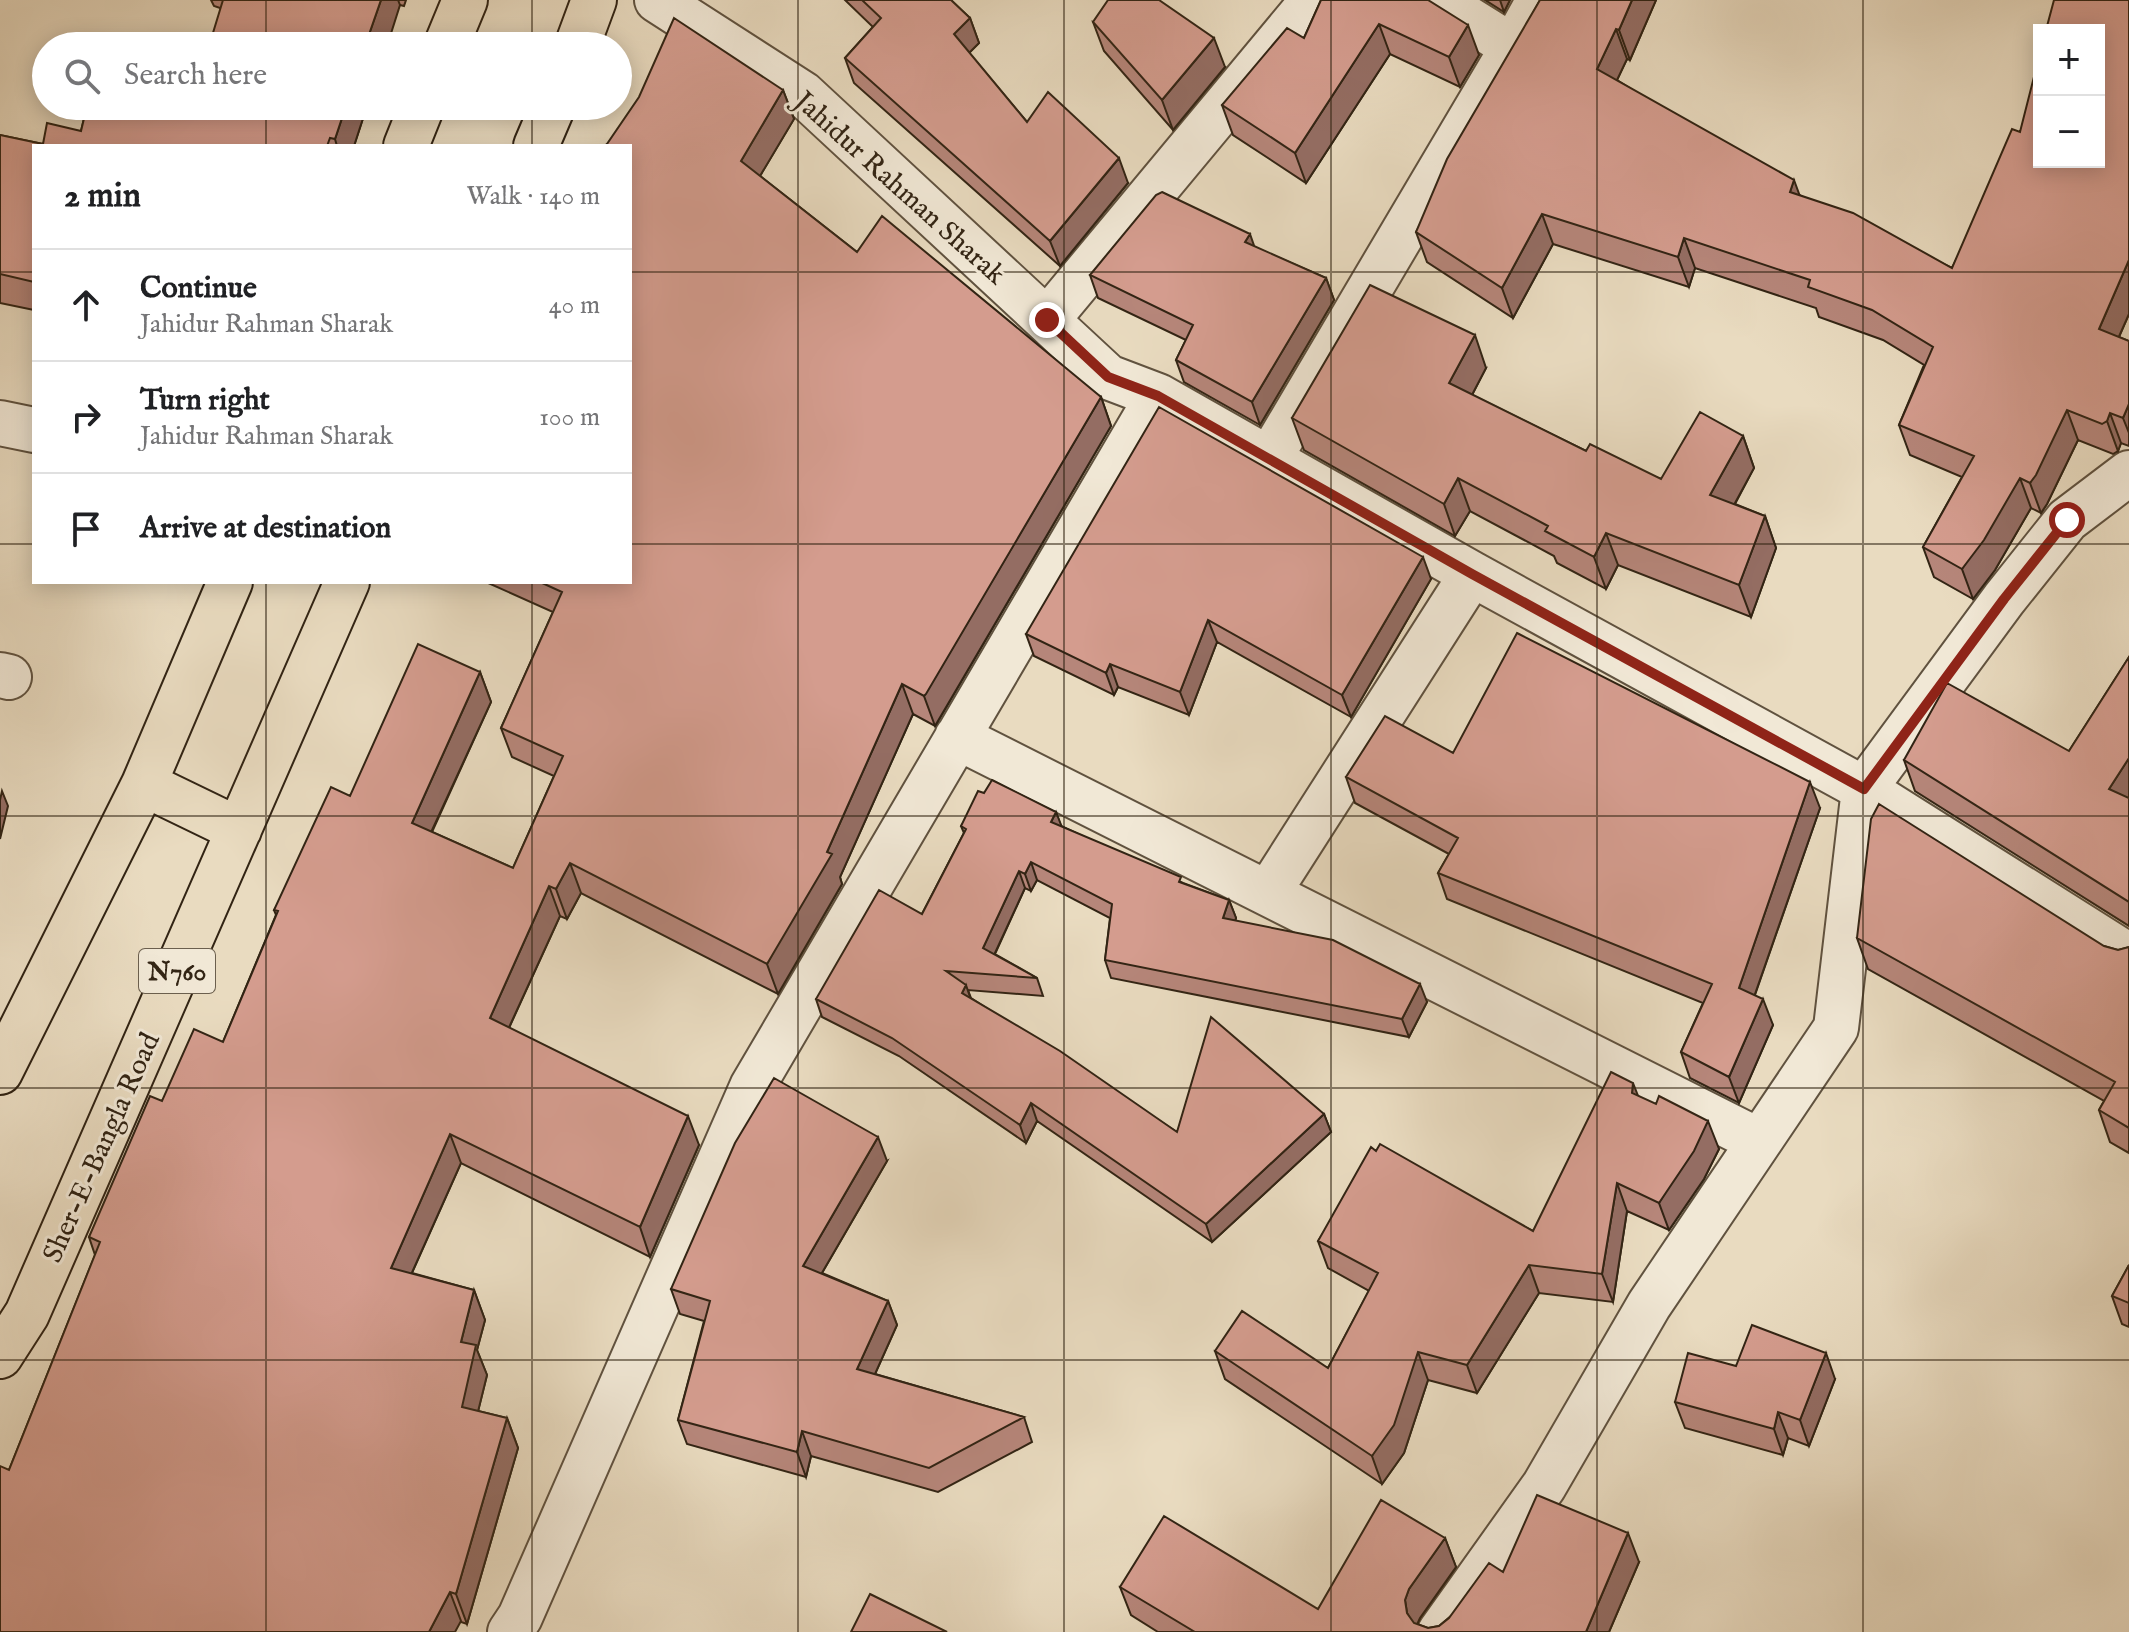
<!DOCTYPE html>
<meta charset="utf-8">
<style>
body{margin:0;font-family:"IM FELL English",serif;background:#f6f6f6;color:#202124}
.controls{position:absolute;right:24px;top:24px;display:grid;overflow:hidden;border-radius:0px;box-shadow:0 4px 20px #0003}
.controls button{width:72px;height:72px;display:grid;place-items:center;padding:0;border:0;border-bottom:2px solid #e0e0e0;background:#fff;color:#202124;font:40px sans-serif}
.stop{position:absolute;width:24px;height:24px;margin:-18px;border:6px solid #8f2418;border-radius:50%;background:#fff}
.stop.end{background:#8f2418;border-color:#fff;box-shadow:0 2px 8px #0008}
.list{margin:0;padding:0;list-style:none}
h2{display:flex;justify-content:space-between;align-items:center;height:104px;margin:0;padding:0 32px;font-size:34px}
h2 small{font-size:26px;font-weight:400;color:#757577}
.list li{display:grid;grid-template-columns:52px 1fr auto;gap:24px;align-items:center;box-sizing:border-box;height:112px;padding:0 32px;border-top:2px solid #e0e0e0}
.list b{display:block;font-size:30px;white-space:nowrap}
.list p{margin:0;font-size:26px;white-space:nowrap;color:#757577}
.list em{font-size:26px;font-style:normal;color:#757577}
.icon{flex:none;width:44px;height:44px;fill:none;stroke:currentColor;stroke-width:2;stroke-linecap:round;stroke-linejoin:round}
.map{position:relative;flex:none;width:2129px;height:1632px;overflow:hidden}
.search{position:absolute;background:#fff;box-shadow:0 4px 20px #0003;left:32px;top:32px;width:600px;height:88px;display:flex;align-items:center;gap:20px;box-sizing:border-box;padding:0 28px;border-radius:44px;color:#757577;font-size:30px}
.panel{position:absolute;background:#fff;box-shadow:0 4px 20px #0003;left:32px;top:144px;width:600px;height:440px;border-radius:0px}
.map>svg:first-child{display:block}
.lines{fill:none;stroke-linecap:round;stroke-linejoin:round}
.minor-casing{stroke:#60523f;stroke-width:48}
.trunk-casing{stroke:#322414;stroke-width:48}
.minor{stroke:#f1e8d6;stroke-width:44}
.trunk{stroke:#e9dbc0;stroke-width:44}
.wall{fill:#b6867a;stroke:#322414;stroke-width:2}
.shaded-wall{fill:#946d63;stroke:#322414;stroke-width:2}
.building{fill:#d49c8e;stroke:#322414;stroke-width:2}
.route{stroke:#8f2418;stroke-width:10}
.grid{fill:none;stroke:#322414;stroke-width:2;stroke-opacity:0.55}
.labels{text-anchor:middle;stroke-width:6;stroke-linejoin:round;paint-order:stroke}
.shield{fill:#f1e8d6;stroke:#6b5f4e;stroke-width:2}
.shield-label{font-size:26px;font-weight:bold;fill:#322414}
.street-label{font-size:28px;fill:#322414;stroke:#f1e8d6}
</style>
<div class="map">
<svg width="2129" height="1632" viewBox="0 0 2129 1632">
<rect width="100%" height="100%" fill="#e9dbc0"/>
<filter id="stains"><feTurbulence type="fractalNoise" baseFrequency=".0025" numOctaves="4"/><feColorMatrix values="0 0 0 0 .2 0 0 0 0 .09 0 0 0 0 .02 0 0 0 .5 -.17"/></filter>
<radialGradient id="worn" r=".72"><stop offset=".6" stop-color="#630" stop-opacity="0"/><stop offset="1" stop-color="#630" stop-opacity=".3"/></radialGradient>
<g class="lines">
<g class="minor-casing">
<path id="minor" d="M657,0l146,94 305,283 50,19 314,178 392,215 265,167
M1513,47l26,-47
M1047,320l266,-320
M0,423l34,7
M1269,459l244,-412 -75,-47
M0,675l9,2
M957,737l802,404
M1268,893l204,-319
M510,1632l10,-15 232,-530 406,-691
M1440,1632l104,-146 105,-181 187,-277 28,-239 140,-190 63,-79 62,-47"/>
</g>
<g class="trunk-casing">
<path id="trunk" d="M446,46l19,-46
M577,46l17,-46
M406,146l16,-40
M536,146l17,-40
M144,784l95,46
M0,1072l144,-288 86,-202
M0,1356l27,-42 320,-732"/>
</g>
<use href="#minor" class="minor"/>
<use href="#trunk" class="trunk"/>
</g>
<path class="wall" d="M211,0h195l-2,6 -4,-1 -180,3 -6,-2z
M845,0h106l19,18 9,25 -10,10 58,69 101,61 -68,83 -206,-183 -9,-25 28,-31z
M1321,0l158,55 -19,32 -70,-33 -84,129 -73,-48 -11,-30 82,-67z
M1485,0h25l-6,12z
M1540,0h116l-26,60 -3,-1 -10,21 182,115 153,73 68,-136 109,-132v314l-10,23 10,4v105l-8,-3 -3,8 -5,3 -35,-14 -31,64 -6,9 -10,-5 -36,62 -22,29 -39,-22 -11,-30 39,-70 -52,-22 -11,-30 25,-60 -41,-25 -64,-23 -3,-9 -121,-40 -6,19 -136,-43 -40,74 -86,-56 -11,-30z
M1093,22l132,45 -52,63 -69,-79z
M783,90l11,29 -34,57 97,76 244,145 10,29 -174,297 -2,3 -22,-12 -73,163 2,7 -64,110 -197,-101 -14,26 -7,-3 -51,112 190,117 -49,112 -189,-94 -49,110 62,17 11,30 -8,30 10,25 -9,36 29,7 11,30 -51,176 -458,-154 86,-215 -6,-18 73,-136 61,-59 53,-127 -2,-5 76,-114 130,-124 11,30 -59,130 81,36 41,-92 -42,-19 -11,-29 52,-116 -67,-30h144v-436h-22l-1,-2z
M87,106h280l-13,40h-320v164l-34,-7v-168l43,9 38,-13z
M1254,247l72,31 8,22 -74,125 -76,-43 -8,-22 10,-20 -88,-42 -8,-23z
M1486,368l-14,27 114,56 75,28 82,-43 11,32 -19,36 30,12 11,32 -25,69 -133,-52 -12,24 -49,-26 -3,-7 -84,-45 -15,25 -151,-86 -12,-32z
M1431,579l-80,138 -134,-75 -28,73 -71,-28 -4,8 -80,-39 -8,-22z
M2129,657v269l-214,-135 -11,-31 165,-9z
M1453,753l367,55 -65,187 18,30 -34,78 -49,-25 -9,-26 22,-49 -256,-104 -9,-26 11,-19 -94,-51 -9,-26z
M984,793l72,19 5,14 122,57 46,17 7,18 -1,3 192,81 -18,35 -298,-59 -6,-18 5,-42 -73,-38 -6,11 -6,-3 -30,66 42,24 6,18 -75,-6 3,8 206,134 147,-18 7,18 -119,110 -175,-121 -11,22 -127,-87 -77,-39 -6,-18 106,-85 42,-81 -3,-7z
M1857,938l247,8 14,4 11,-3v206l-19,-11 -11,-32 5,-9 -236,-132z
M1638,1096l81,53 -15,30 -35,51 -42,-19 -14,91 -74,-9 -62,100 -49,-13 -24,73 -22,31 -157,-105 -10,-28 113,17 41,-77 -41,-23 -10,-27 58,-90 157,80z
M887,1161l-65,112 66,28 9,24 -22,49 149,43 8,25 -94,50 -127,-36 -5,21 -119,-33 -9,-24 26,-99 -24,-7 -9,-25z
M2129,1265v62l-7,-3 -10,-28z
M1736,1366l99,13 -26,67 -21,-8 -5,17 -98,-27 -10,-26z
M1445,1538l11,29 -36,51 -3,6 11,4 11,-2 64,-54 136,-10 -30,70h-451l-27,-17 -11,-28 198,22z"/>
<path class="shaded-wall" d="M381,0h17l2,5 -13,41h-22z
M1500,0h10l-6,12z
M1632,0h24l-26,60 -11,-30z
M970,18l9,25 -16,16 -9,-25z
M1379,24l11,30 -84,129 -11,-30z
M1468,25l11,30 -19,32 -11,-30z
M1616,29l11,30 -19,40 -11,-30z
M1214,38l11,29 -52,63 -11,-30z
M783,90l11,29 -43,72 -10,-30z
M346,106h21l-13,40h-17l-2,-7z
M1119,158l9,25 -68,83 -10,-25z
M1794,180l11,30 -15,-18z
M1542,214l11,30 -40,74 -11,-30z
M1250,234l8,23 -13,-15z
M1684,238l11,30 -6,19 -11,-30z
M2129,260v54l-20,45 -10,-30z
M1326,278l8,22 -74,125 -8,-23z
M1475,335l11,33 -25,48 -12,-33z
M1101,397l10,29 -176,300 -11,-30z
M2129,404v29l-6,-15z
M2067,410l11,30 -31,64 -6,9 -11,-30z
M2110,413l11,30 -3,8 -11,-30z
M1743,436l11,32 -32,59 -12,-32z
M1458,478l12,33 -15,25 -11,-32z
M2020,478l11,30 -36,62 -22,29 -11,-30z
M1765,516l11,32 -25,69 -12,-32z
M1606,533l12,32 -12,24 -12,-32z
M1423,557l8,22 -80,138 -9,-22z
M1208,620l9,22 -28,73 -9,-23z
M1110,664l8,23 -4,8 -8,-22z
M480,672l11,30 -69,150 -10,-29z
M902,684l11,30 -73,163 2,7 -64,110 -11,-30 60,-112z
M2129,758v48l-20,-17z
M1810,782l10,26 -72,206 -9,-26z
M2,791l6,15 -8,33v-39z
M1056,812l7,18 -12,-8z
M1031,862l6,18 -6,11 -6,-17z
M570,863l11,30 -14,26 -11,-30z
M1019,871l6,17 -36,78 -6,-18z
M549,886l11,30 -60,131 -10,-29z
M1229,900l7,18 -6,18 -7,-18z
M1420,984l7,18 -18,35 -7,-18z
M966,985l6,18 -10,-10z
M1763,999l10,26 -34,78 -10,-26z
M1633,1083l11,28 -12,-18z
M1031,1103l6,18 -11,22 -6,-18z
M1324,1114l7,18 -119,110 -6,-18z
M688,1116l11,29 -49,112 -10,-30z
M1708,1121l11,28 -15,30 -35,51 -10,-27z
M450,1134l11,29 -60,134 -10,-29z
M878,1137l9,24 -75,129 -9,-24z
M1617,1183l10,28 -14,91 -11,-28z
M1529,1265l10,28 -62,100 -10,-28z
M474,1290l11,30 -8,30 10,25 -15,61 -10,-29 -1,-65z
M888,1301l9,24 -31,69 -9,-25z
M1418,1352l10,28 -24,73 -22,31 -10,-28z
M1826,1353l9,26 -26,67 -9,-26z
M1778,1412l10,26 -5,17 -9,-26z
M507,1418l11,30 -51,176 -11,-30z
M802,1431l9,25 -5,21 -9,-25z
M1628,1533l11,29 -30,70h-23z
M1445,1538l11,29 -36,51 -5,11 -8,-16 -2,-13 4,-11z
M450,1592l11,29 -6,11h-26z"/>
<path class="building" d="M223,0h158l-16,46h-156z
M862,0h89l19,18 -16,16 73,88 21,-30 71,66 -69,83 -205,-183 36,-40z
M1108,0h51l55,38 -52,62 -69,-78z
M1321,0h107l40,25 -19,32 -70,-33 -84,129 -73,-48 65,-77 17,10z
M1540,0h92l-13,30 -3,-1 -19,40 197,111 -4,12 63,21 99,55 60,-139 8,3 19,-75v105h60v-132h-53l8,-30h75v260l-30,69 30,12v63l-6,14 -13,-5 -3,8 -5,3 -35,-14 -31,65 -6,8 -10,-5 -36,62 -22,29 -39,-22 51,-91 -75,-31 34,-78 -61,-37 -64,-23 2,-7 -126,-42 -6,19 -136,-43 -40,74 -86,-56 31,-73z
M674,18l109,72 -42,71 116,91 25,-36 219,181 -175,297 -2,2 -22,-12 -75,168 5,2 -65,110 -197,-101 -14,26 -7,-3 -59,132 198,98 -48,111 -190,-93 -59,134 83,22 -13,52 15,3 -14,62 45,11 -51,176 -6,-2 -21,40h-429v-166l9,4 91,-228 -11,-5 61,-141 12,5 32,-72 29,13 55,-131 -4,-1 57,-123 19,9 68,-152 62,28 -68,151 101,45 50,-112 -62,-28 61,-136 -22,-10h90v-436h-20l-3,-2 32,-47z
M87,106h259l-11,33 -5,-1 -3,8h-293v136l-34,-8v-139l43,9 4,-21 34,8z
M1162,192l88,42 -5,8 81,36 -74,124 -76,-42 17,-35 -103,-50 66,-80z
M1370,285l105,50 -26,48 137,68 4,-7 71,35 39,-67 43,24 -33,59 55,21 -26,69 -133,-52 -12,24 -49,-26 3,-5 -90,-48 -14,26 -152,-86z
M1159,407l264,150 -81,138 -134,-75 -28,72 -70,-28 -4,9 -80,-39z
M1517,633l293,149 -71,206 24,11 -34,78 -48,-25 31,-68 -274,-111 20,-35 -112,-61 39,-61 68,37z
M2129,657v101l-20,31 20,9v104l-225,-142 43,-77 122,68z
M992,780l64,32 -5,10 130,55 -2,5 50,18 -6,18 110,22 87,44 -18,35 -297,-59 7,-56 -81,-42 -6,12 -6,-3 -36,77 54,30 -91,-7 20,14 -4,8 98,58 117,81 34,-115 113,97 -118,110 -175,-121 -11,22 -128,-87 -76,-39 63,-109 43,24 44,-85 -5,-3 17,-35 6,2z
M1879,804l225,142 14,4 11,-3v181l-30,-18 16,-28 -258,-144 14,-119z
M1611,1072l22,11 -1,10 24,11 3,-8 49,25 -14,30 -35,52 -42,-20 -15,91 -73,-9 -62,100 -49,-13 -24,73 -22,31 -157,-105 27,-40 86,57 50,-95 -60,-32 53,-94 5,4 4,-7 153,87z
M774,1078l104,59 -75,129 85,35 -31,68 167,48 -95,51 -127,-37 -5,21 -119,-32 32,-119 -39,-12 64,-146z
M2129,1265v38l-17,-7z
M1752,1325l74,28 -26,67 -22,-8 -4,17 -99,-27 13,-49 48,13z
M1537,1495l91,38 -42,99h-391l-75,-45 44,-71 154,93 63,-109 64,38 -36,51 -4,11 2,13 7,10 14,5 11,-2 10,-8 40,-55 14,9z
M870,1594l77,38h-96z"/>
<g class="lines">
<path class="route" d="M1047,320l61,57 50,19 314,178 392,215 140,-190 63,-79"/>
</g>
<path class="grid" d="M266,0v46M532,0v46M798,0v1632M1064,0v1632M1331,0v1632M1597,0v1632M1863,0v1632M266,106v40M532,106v40M0,272h34M630,272h1499M0,544h34M630,544h1499M266,582v1050M532,582v1050M0,816h2129M0,1088h2129M0,1360h2129"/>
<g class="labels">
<rect class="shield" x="139" y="949" width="76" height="44" rx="6"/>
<g class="shield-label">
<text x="177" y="980">N760</text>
</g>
<g class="street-label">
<text transform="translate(901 187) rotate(42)" y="10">Jahidur Rahman Sharak</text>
<text transform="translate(100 1147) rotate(-66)" y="10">Sher-E-Bangla Road</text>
</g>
</g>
<rect width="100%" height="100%" filter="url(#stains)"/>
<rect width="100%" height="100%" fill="url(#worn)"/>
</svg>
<div class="controls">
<button>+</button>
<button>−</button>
</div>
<div class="stop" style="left:2067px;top:520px"></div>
<div class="stop end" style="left:1047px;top:320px"></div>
<div class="search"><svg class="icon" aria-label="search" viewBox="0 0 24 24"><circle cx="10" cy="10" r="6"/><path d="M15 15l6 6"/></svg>Search here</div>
<section class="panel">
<h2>2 min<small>Walk · 140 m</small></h2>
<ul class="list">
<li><svg class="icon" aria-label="ahead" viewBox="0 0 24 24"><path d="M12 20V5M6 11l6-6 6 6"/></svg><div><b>Continue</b><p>Jahidur Rahman Sharak</p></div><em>40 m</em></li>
<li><svg class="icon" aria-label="right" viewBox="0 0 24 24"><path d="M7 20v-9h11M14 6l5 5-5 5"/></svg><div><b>Turn right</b><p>Jahidur Rahman Sharak</p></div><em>100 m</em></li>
<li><svg class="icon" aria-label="arrive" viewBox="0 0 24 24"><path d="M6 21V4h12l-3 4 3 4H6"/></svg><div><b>Arrive at destination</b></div></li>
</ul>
</section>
</div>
